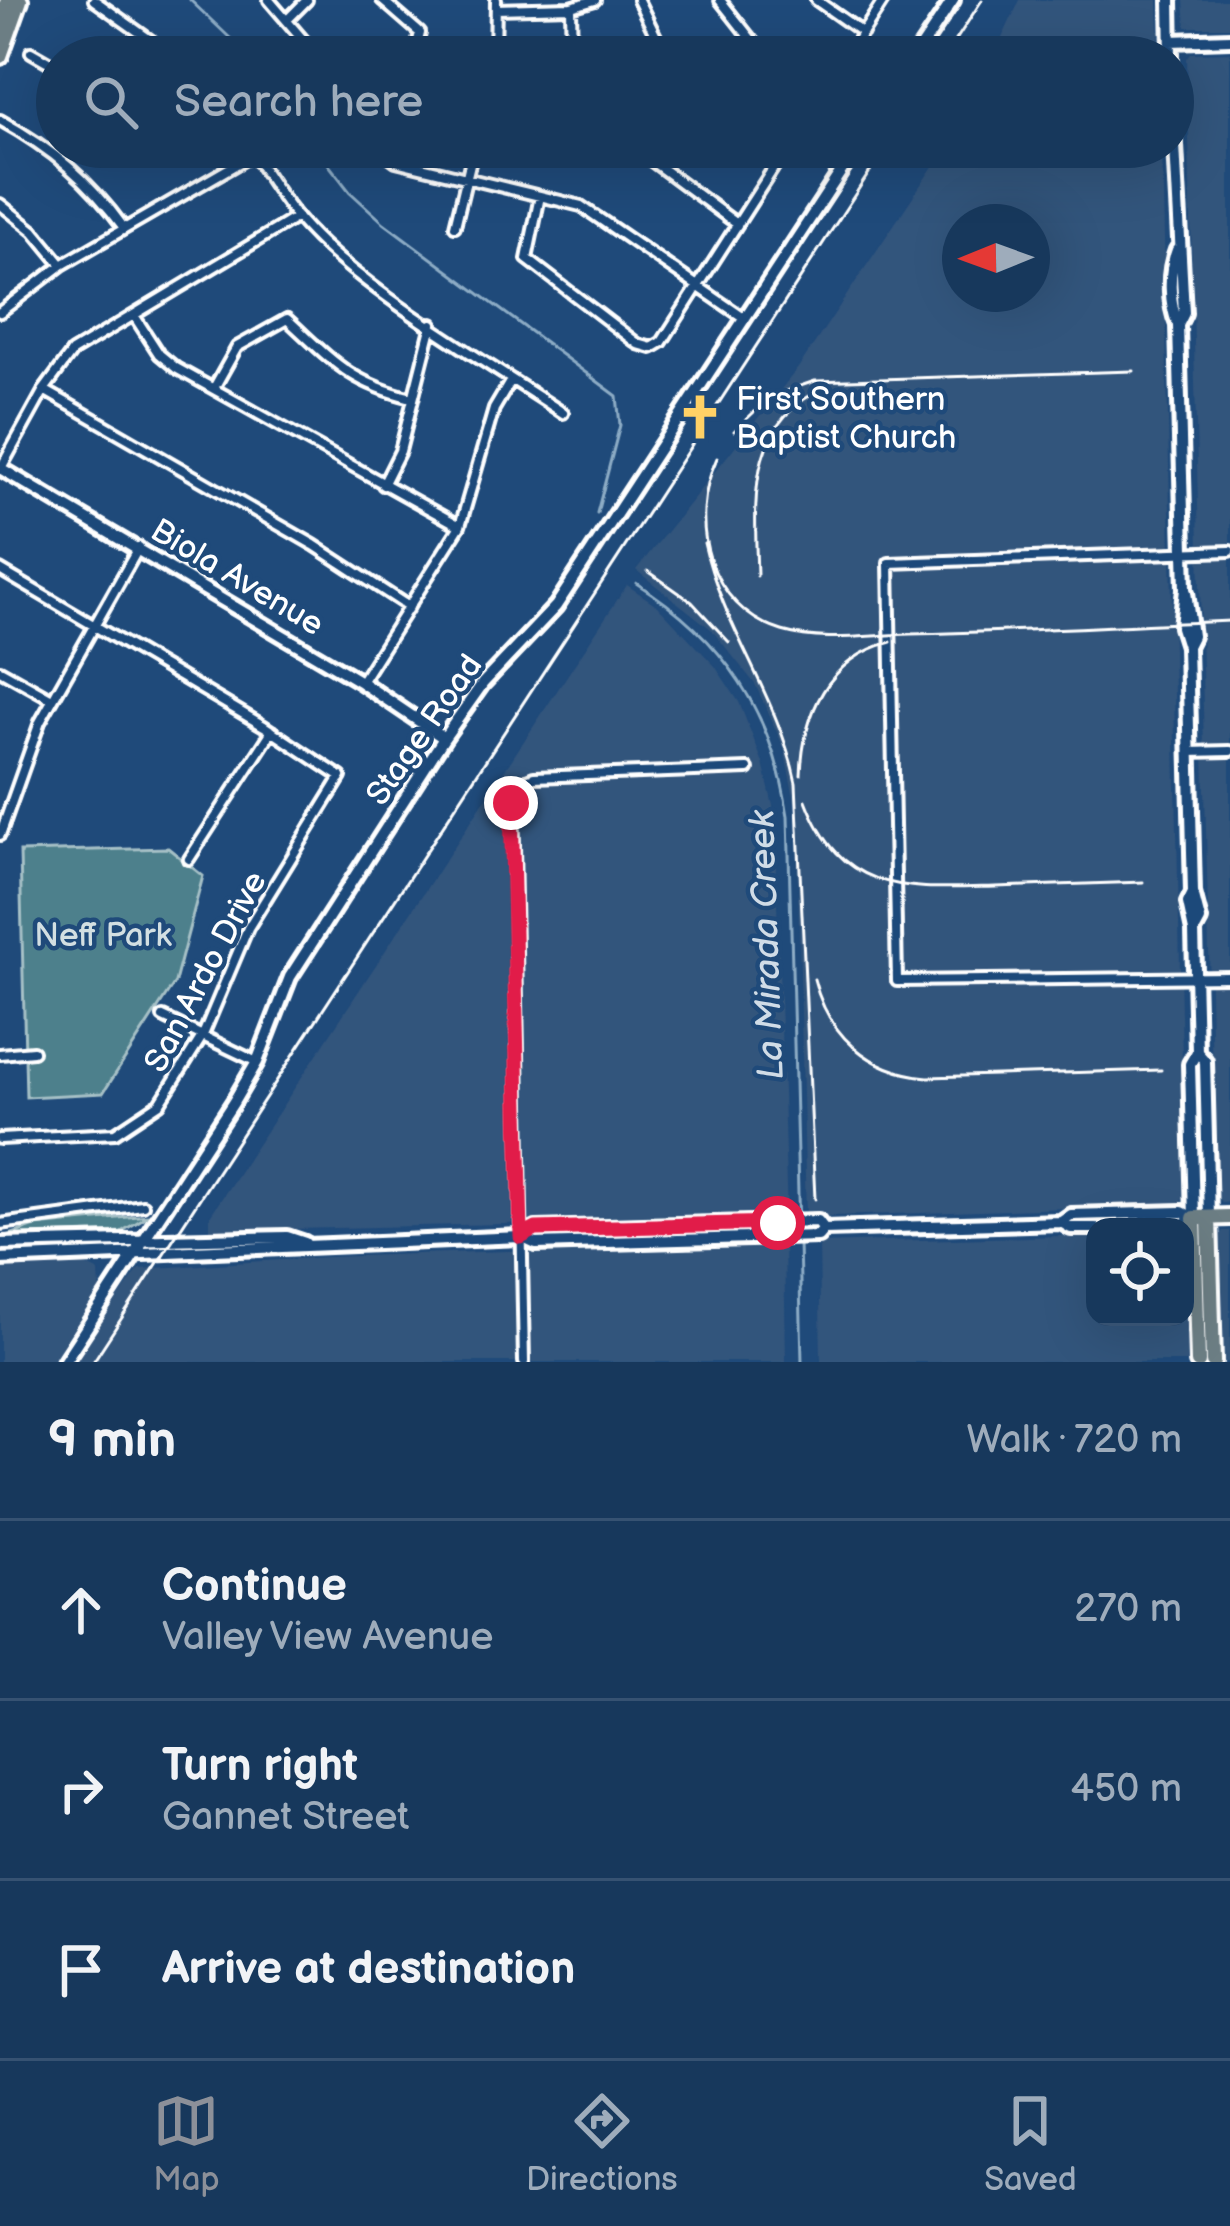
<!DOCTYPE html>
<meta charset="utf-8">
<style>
body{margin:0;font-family:"Balsamiq Sans",sans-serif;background:#244365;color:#f1f3f6}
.controls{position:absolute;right:36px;bottom:36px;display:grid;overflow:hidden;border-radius:24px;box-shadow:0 12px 48px #0002}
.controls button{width:108px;height:108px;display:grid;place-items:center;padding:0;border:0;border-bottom:3px solid #365272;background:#17385c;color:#f1f3f6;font:60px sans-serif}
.compass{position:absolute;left:942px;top:204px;width:108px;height:108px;border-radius:50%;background:#17385c;box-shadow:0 12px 48px #0002;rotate:269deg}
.stop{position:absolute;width:36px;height:36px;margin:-27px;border:9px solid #e11d48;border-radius:50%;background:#fff}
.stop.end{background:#e11d48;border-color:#fff;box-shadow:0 3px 12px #0008}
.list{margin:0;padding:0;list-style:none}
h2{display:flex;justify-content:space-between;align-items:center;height:156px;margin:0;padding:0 48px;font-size:51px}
h2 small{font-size:39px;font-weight:400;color:#9eacbb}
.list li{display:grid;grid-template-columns:78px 1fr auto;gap:36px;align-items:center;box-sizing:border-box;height:180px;padding:0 48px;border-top:3px solid #365272}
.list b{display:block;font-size:45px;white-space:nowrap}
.list p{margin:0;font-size:39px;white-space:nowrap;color:#9eacbb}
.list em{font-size:39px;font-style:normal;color:#9eacbb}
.icon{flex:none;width:66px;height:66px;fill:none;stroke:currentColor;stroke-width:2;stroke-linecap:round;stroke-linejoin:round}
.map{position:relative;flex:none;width:1230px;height:1362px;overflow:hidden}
.search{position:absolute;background:#17385c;box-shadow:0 12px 48px #0002;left:36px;right:36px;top:36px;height:132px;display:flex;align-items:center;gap:30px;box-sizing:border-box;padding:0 42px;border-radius:66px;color:#9eacbb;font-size:45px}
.sheet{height:696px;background:#17385c}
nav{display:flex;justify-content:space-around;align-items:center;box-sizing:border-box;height:168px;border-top:3px solid #365272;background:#17385c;font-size:33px;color:#9eacbb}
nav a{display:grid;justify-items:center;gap:6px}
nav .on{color:#8c9099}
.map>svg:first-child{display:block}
.built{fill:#32547c;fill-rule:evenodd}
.green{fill:#4e808c;stroke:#a6c0c6;stroke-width:3}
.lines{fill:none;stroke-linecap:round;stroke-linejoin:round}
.stream{stroke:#8dacc5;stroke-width:3}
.street-casing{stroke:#fff;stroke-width:16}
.secondary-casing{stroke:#fff;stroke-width:20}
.primary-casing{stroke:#fff;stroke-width:22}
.street{stroke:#1f4a7a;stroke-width:8}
.secondary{stroke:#1f4a7a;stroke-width:10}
.primary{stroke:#6c7e84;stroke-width:14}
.rail{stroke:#fff;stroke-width:3}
.route{stroke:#e11d48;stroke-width:15}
.labels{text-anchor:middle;stroke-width:9;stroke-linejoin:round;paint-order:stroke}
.poi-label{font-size:33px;fill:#fff;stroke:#1f4a7a;text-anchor:start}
.street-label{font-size:33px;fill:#fff;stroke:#1f4a7a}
.park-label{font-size:33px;fill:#d3dfe2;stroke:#1f4a7a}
.water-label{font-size:36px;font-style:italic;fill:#d0dce7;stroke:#1f4a7a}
</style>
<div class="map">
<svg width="1230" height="1362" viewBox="0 0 1230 1362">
<rect width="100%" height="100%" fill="#1f4a7a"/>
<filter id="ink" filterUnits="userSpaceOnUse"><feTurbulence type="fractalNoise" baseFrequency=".00833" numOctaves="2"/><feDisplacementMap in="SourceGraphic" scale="24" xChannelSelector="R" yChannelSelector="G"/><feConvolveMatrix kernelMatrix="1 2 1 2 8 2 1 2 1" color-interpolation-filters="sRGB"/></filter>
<g filter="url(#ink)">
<path class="built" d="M1020,0h138l2,57h-167z
M1184,0h46v27h-44z
M1230,52v1150l-8,1 -7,-7 -28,-1138 4,-5z
M946,147h216l23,1050 -6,7 -373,13 -10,-409 -12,-60 -29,-64 -44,-55 -75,-59 162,-202zM960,222h72v72h-72z
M627,585l31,21 57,60 24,36 24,61 11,47 13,407 -577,14v-15z
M1223,1231h7v131h-10l-4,-124z
M1095,1235v82h90v-76l5,121h-369l-2,-119z
M784,1242l2,120h-713l66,-93 188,-12z
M83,1264l16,8 1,17 -48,73h-52v-95z"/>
<path class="green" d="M168,848l35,28 -28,106 -72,111 -77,4 -6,-245z
M149,1215l-28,17 -114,4 28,-10z"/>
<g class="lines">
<path class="stream" d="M190,0l60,57
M315,147l35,45 34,31 233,173 3,29 -23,88
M636,583c88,55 137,130 152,233l11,416
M799,1242l3,120"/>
<g class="street-casing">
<path id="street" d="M94,0l80,57
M269,0l49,57
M382,0l38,33 -6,24
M638,0l28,57
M720,0l45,57
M816,0l47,33
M571,7l1,50
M496,9l75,-2 24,-7
M288,19l19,-19
M31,52l26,15
M495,57l1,-57
M847,57l37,-57
M0,120c52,29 89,60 124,108
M249,147c15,23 30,48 47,69 57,70 190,145 267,197
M377,147l19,14 185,45 163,112
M633,147l104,77
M756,147l21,15
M540,196l-13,63 111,85 14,4 10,-6 125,-195
M0,204l34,27 28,34
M455,226l19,-79
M0,312l62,-47 192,-111
M135,317l24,37 17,14 284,158
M214,388l23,-41 50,-28c46,42 61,63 125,79
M44,390l270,155 95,62
M1,468l43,-78 28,-38 225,-135
M383,485l17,-34 32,-127
M1230,551l-341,12 8,418 333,-4
M0,570l264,156 77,51 -93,151 -45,107 -43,68 -45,30 -115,6
M0,670l52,29
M361,682l99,-156 34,-117 16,-27
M1189,752l41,-1
M0,835l40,-113 99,-175
M189,859l83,-128
M163,1017l94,45
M0,1054l33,-3
M0,1224l143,-19
M524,1362l-11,-569 4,-9 17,-7 214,-8"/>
</g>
<g class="secondary-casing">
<path id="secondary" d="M1170,0l1,57
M1171,41l59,-2
M915,57l38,-57
M1173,108l11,205 -6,12 7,264 -4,38 6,19 6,247 7,27 -6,11 3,121 -7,12 4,154
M1177,250c-9,22 -8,54 1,75
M0,468l361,214 83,56
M1186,592l6,44 -5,10
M1193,893l-5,10 6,28
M1197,1052l8,9 4,157
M1061,1222l10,6h24
M1123,1227l59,-2 12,-7
M521,1237l15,-8 282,-8 6,8
M0,1244l287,-7 18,6
M0,1259l521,-22 15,7 282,-8 6,-7 237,-7 10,-7 111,-3 12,6
M64,1362l169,-259 24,-41 33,-85 154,-239 39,-55 73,-77 301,-459"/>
</g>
<g class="primary-casing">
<path id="primary" d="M0,25l8,-25
M0,56l20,-56
M1209,1218l4,144
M1198,1362l-4,-144 36,-1"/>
</g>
<use href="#street" class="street"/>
<use href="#secondary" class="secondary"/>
<use href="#primary" class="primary"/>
<path class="rail" d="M945,57l37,-57
M734,431l37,-35 44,-15 319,-10
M717,458c-30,64 -9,150 65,173 40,12 87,4 128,3 107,-2 213,-9 320,-13
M704,543c19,85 75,155 92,240l19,416
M648,571l44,31 37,40
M757,576c-2,-75 -12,-153 69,-189
M801,775c2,-61 27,-117 90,-133
M806,800c36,96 102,89 189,87 50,-2 99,-3 148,-5
M814,979c14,57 56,93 114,98l233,-7
M93,1362l793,-1215"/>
</g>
</g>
<g class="lines" filter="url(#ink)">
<path class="route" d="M511,803l10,434 15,-8 242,-6"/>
</g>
<defs>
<g id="church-bare" transform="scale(3.6)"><path d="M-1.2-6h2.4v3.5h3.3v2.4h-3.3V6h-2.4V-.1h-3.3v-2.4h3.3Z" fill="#ffd166" stroke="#1f4a7a" stroke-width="2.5" paint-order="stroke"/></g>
</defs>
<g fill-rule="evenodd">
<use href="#church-bare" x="700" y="417"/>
</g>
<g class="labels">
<g class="poi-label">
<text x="736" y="410">First Southern<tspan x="736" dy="38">Baptist Church</tspan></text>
</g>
<g class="street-label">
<text transform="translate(238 576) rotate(31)" y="12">Biola Avenue</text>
<text transform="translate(423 729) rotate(-55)" y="12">Stage Road</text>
<text transform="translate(204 971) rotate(-62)" y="12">San Ardo Drive</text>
</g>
<g class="park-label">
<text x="103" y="946">Neff Park</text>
</g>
<g class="water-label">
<text transform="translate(765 945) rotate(-92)" y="13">La Mirada Creek</text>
</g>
</g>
</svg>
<div class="controls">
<button><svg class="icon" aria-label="locate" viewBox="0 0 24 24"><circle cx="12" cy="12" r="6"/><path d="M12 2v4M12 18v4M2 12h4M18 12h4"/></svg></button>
</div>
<svg class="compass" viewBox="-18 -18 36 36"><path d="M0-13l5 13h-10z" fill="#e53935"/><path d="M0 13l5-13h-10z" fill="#9eacbb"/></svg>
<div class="stop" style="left:778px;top:1223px"></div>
<div class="stop end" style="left:511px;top:803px"></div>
<div class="search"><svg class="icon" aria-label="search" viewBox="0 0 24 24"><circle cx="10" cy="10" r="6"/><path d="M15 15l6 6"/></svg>Search here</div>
</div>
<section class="sheet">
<h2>9 min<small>Walk · 720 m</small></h2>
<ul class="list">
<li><svg class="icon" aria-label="ahead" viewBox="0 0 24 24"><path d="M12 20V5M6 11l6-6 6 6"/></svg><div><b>Continue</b><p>Valley View Avenue</p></div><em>270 m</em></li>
<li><svg class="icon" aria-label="right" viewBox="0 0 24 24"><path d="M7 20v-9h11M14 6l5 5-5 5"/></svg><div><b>Turn right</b><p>Gannet Street</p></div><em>450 m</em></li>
<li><svg class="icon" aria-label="arrive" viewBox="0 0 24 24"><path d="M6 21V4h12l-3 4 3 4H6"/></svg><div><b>Arrive at destination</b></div></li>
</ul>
</section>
<nav>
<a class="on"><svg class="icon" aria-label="map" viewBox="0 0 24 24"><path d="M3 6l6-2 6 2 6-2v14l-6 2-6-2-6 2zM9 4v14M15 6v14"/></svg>Map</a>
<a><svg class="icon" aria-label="directions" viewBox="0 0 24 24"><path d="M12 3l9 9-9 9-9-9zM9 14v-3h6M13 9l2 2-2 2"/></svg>Directions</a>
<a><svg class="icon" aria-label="saved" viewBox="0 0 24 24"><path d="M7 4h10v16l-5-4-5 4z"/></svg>Saved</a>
</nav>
